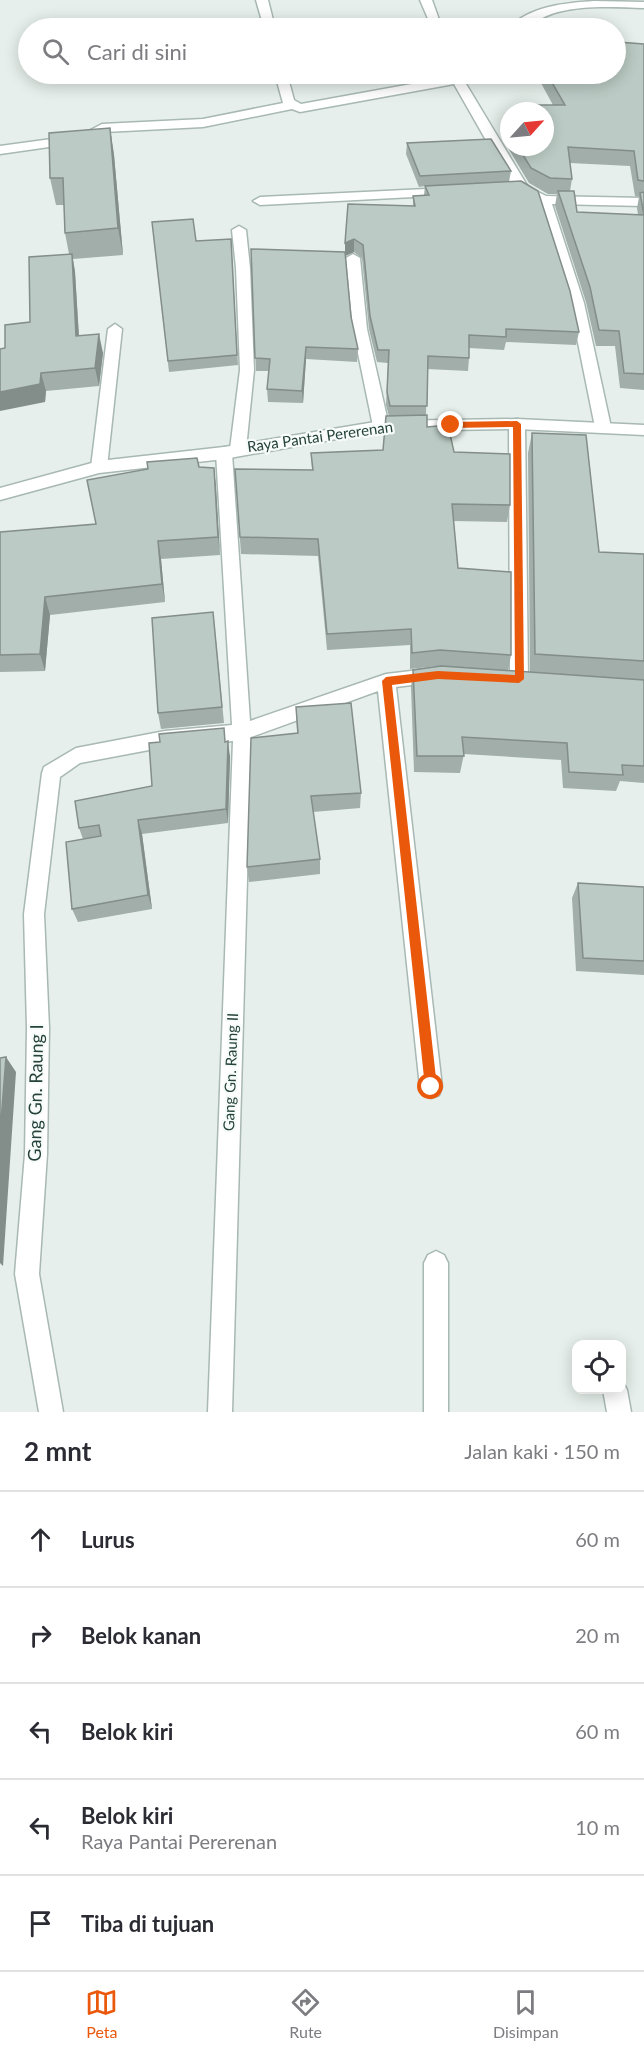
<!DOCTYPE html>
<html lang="id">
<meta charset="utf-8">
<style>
body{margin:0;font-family:Lato,sans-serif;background:#f2f2f3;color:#2b2b33}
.controls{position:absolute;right:18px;bottom:18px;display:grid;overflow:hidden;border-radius:12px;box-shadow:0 3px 15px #0003}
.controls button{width:54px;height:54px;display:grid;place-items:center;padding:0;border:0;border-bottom:2px solid #e1e1e2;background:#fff;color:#2b2b33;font:30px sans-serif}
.compass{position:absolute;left:500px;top:102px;width:54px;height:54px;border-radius:50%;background:#fff;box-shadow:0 3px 15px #0003;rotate:63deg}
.stop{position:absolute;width:18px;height:18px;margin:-14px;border:4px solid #ea580c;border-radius:50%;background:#fff}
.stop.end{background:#ea580c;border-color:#fff;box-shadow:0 2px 6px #0008}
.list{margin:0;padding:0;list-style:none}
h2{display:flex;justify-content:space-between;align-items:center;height:78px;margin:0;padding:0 24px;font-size:26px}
h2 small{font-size:20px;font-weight:400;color:#7c7c81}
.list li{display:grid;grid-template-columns:39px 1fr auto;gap:18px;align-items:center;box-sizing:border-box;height:96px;padding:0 24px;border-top:2px solid #e1e1e2}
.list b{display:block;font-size:22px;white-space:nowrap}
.list p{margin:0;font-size:20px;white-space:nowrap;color:#7c7c81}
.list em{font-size:20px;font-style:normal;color:#7c7c81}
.icon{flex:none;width:33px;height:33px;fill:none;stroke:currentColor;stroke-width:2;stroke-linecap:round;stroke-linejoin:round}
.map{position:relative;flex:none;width:644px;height:1412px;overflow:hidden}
.search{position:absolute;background:#fff;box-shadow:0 3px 15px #0003;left:18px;right:18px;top:18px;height:66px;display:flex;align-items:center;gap:15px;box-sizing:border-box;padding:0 21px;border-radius:33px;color:#7c7c81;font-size:22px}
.sheet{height:558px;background:#fff}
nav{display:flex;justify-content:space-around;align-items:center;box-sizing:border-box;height:84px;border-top:2px solid #e1e1e2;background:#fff;font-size:16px;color:#7c7c81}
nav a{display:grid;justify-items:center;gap:3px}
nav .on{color:#ea580c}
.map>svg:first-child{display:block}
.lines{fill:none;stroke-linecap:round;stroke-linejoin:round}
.minor-casing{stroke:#a8b8b2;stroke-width:3}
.tertiary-casing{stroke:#a8b8b2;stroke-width:3}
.minor{fill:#fff;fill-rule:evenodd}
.tertiary{fill:#fff;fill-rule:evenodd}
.wall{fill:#a1aea9;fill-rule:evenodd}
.shaded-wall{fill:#838d89}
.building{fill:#bbcac4;stroke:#838d89;stroke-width:1.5}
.route{fill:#ea580c}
.labels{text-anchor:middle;stroke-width:4.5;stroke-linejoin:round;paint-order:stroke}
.street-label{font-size:15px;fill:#24423a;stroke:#f7fbf9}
.near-street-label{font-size:18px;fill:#24423a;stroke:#f7fbf9}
</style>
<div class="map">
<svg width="644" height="1412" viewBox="0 0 644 1412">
<rect width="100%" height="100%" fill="#e6efeb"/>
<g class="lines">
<g class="minor-casing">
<path id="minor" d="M256,0h12l7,28h-11z
M420,0h12l10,28h-10z
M594,1l50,1v6c-28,-1 -58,-3 -86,4 -17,4 -32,18 -49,16 21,-22 56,-25 85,-27z
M275,74h12l7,26 7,4 149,-27 -2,-3h12l68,113 18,9 98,2v8l-92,-2 32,99 27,124 -3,4h-10l-3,-4 -25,-124 -32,-101 -23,-11 -61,-107 -154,28 -8,-3 -89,18 -98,5 -21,10 -84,12v-8l81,-11 21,-11 101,-5 80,-16z
M447,188l5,1 2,3 -2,3 -192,10 -7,-4 7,-4z
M239,226l7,4 4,38 4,102 -8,79 -3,4h-10l-3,-4 10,-79 -4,-102 -4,-38z
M353,254l7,4 7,71 22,97 -3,4h-10l-3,-4 -20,-97 -7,-71z
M115,324l7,5 -15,138 -2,4h-12l-2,-4 17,-138z
M517,419l5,1 3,4 3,255 -3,5 -6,2 -6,-2 -3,-5 -1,-255 3,-4z
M224,447l6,2 2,4 18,268 136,-47 50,-6 6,2 3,5 -3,5 -6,2 -40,5 46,400 -3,8 -8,3 -8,-3 -3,-8 -42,-396 -127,46 -19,675h-24l25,-671 -68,6 -85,16 -20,14 -16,137 5,114 -2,126 -8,120 24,138h-24l-24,-138 10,-120 2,-126 -3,-114 18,-141 2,-6 32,-19 89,-17 67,-6 -16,-272 2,-4z
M436,1251l8,4 4,8v149h-24v-149l4,-8z
M622,1380l5,10 4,22h-24l-4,-22h19z"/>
</g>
<g class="tertiary-casing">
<path id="tertiary" d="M517,419l127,6v10l-127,-6 -136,2 -157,28 -125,14 -99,27v-12l99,-27 125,-14 157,-26z"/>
</g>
<use href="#minor" class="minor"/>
<use href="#tertiary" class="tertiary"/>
</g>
<path class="wall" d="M618,42l26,2v346l-24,-2 -5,-42h-19l-10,-44 -31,-96 2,-12h-9l-19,-11 -21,-35 1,-10v9h36v-36h-17l1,-6h24l-17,-31h79zM570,163l60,3 5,30 4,1 -2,11 1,7 -61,-3 -7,-21 2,-12z
M110,128l4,27 9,100 -50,4 2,13 4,64 24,17 -4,33 -53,5 -1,11 -40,-54 25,-26 39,-68 -4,-21 -1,-28h-8l-6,-27z
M407,143l104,28 -2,11 70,150 -3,13 -70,-3 -2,8 -35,-2v10l-1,13 -41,-2 -1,46 1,12 83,78 -3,17 -54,-1 5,47 53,87 -3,16 -70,-5 -28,3v-24l-83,5 -9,-94 -77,-2 -6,-85 77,1 -1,-17 72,-3 6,-34 -3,-11 2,-42 -11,-1 -8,-33 -7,-71 -8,-6 -9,4v-13l68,-37v-10l11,-1 1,-9 -6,1 -13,-33z
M152,222l44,19 35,-2 7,126 -69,7z
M251,249l100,68 7,32 -1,13 -51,-3 -3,44 -35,-1 -1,-13 2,-18h-13z
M532,433l67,119 45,2v126l-114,-8 -2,-219z
M199,467l15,1 6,87 -59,4 4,43 -115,13 -5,56 -45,1v-140l96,-8z
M215,630l9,93 -63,6 -3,-16z
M413,670l231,10v103l-24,-2 -4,10 -53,-3 -2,-28 -97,-6 -4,19 -46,-1 -3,-85z
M296,707l65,86 -1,15 -47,4 7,47v15l-71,8 -2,-15 50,-134z
M226,742l4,15 -2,66 -86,11 10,75 -74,13 -6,-13 11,-70 -4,-11 73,-42z
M578,883l66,4v88l-68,-4 -4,-73z"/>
<path class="shaded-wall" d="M110,128l4,27 9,100 -5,-27z
M354,239v13l-9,4v-13z
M72,254l3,18 5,83 -4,-19z
M99,334l4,19 -4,33 -4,-18z
M306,347v12l-3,44 -1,-12z
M41,373l5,18 -1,11 -45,9v-19z
M214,468l2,18 4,69 -2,-18z
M158,541l3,18 4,43 -3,-18z
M45,597l5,18 -5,56 -5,-17z
M228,741l2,16 -2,66 -2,-14z
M138,820l4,14 10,75 -4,-14z
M6,1057l10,15 -13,194 -3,-3v-129z"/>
<path class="building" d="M618,34v8l26,2v137l-6,-1 -4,-29 -66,-4 4,32 -22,-1 -19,-10 -13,-21h27v-36h-15l-1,-6h36l-18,-31h68v-39z
M110,128l8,100 -53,5 -2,-55h-13l-1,-45z
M491,139l20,32 -91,5 -13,-33z
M521,181l17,10 32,100 9,41 -73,-3v8l-37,-2v23l-41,-2 -1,50h-37l-3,-14 2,-42h-11l-8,-34 -7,-71 -9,-6 -9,4 3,-39 67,2 -2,-10 16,-1 -4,-9z
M558,191h16l3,21 67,3 -4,-22 4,-1v182l-20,-1 -5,-42 -20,-1 -9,-43z
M193,219l3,22 35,-2 6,116 -69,6 -16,-139z
M251,249l94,3 6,65 7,32 -52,-2 -4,44 -35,-2 3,-30 -15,-1z
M72,254l4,82 23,-2 -4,34 -54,5 -1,11 -40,8v-43l5,-1v-23l25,-3 -1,-65z
M427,415v12l21,-2 6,27 56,2v51l-58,-1 6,64 53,4v83l-71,-5 -28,3 -1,-24 -84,5 -9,-95 -78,-2 -5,-68 78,1 -2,-17 72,-3 3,-34z
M532,433l54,2 13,117 45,2v107l-109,-7z
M197,458l2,9 15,1 4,69 -60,4 4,43 -117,13 -5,57 -40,1v-123l96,-8 -9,-44 61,-11 -1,-7z
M213,612l9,95 -64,6 -6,-95z
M441,666l203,14v86l-22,-1 1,10 -54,-3 -2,-29 -105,-6 2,19h-47l-4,-86z
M351,703l10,90 -50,3 9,63 -73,8 4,-129 47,-5 -2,-26z
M224,728l1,14 3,-1 -2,68 -88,11 10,75 -76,14 -6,-67 35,-6 -2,-11 -20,3 -4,-27 77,-15 -3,-43 11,-1 -1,-8z
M578,883l66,4v74l-61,-3z
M6,1057l-6,77v-76z"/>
<path class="route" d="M517,421l4,3 3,255 -5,4 -81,-4 -46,6 45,402 -6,6 -6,-6 -43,-406 4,-4 52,-6 77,4 -2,-248 -62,1 -5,-3 5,-3z"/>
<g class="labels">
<g class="street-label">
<text transform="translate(320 437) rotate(-8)" y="5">Raya Pantai Pererenan</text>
<text transform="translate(231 1072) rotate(-88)" y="5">Gang Gn. Raung II</text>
</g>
<g class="near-street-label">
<text transform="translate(36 1093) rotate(-89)" y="6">Gang Gn. Raung I</text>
</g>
</g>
</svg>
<div class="controls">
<button><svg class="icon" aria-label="locate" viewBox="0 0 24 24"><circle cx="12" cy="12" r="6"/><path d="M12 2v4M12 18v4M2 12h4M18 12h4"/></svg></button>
</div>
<svg class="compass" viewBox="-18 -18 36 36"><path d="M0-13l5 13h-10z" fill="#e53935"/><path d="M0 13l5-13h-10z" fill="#7c7c81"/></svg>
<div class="stop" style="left:431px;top:1087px"></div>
<div class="stop end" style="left:451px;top:425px"></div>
<div class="search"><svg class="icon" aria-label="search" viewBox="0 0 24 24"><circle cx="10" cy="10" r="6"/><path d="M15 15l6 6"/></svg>Cari di sini</div>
</div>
<section class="sheet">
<h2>2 mnt<small>Jalan kaki · 150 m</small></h2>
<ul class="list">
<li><svg class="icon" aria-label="ahead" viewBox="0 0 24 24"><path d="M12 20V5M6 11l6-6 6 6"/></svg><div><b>Lurus</b></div><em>60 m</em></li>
<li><svg class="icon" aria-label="right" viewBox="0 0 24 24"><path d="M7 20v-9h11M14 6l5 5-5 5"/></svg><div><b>Belok kanan</b></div><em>20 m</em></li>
<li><svg class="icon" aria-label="left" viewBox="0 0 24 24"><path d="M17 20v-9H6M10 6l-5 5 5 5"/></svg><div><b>Belok kiri</b></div><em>60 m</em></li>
<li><svg class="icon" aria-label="left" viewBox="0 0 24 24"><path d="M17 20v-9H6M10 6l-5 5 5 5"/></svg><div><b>Belok kiri</b><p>Raya Pantai Pererenan</p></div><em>10 m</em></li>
<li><svg class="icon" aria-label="arrive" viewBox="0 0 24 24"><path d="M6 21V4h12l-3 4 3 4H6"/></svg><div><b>Tiba di tujuan</b></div></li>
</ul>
</section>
<nav>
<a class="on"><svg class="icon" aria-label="map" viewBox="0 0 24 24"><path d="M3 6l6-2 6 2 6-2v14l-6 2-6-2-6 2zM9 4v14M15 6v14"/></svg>Peta</a>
<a><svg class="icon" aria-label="directions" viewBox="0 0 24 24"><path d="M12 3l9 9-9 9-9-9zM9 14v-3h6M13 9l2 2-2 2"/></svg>Rute</a>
<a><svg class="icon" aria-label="saved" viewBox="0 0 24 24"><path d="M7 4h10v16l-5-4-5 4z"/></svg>Disimpan</a>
</nav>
